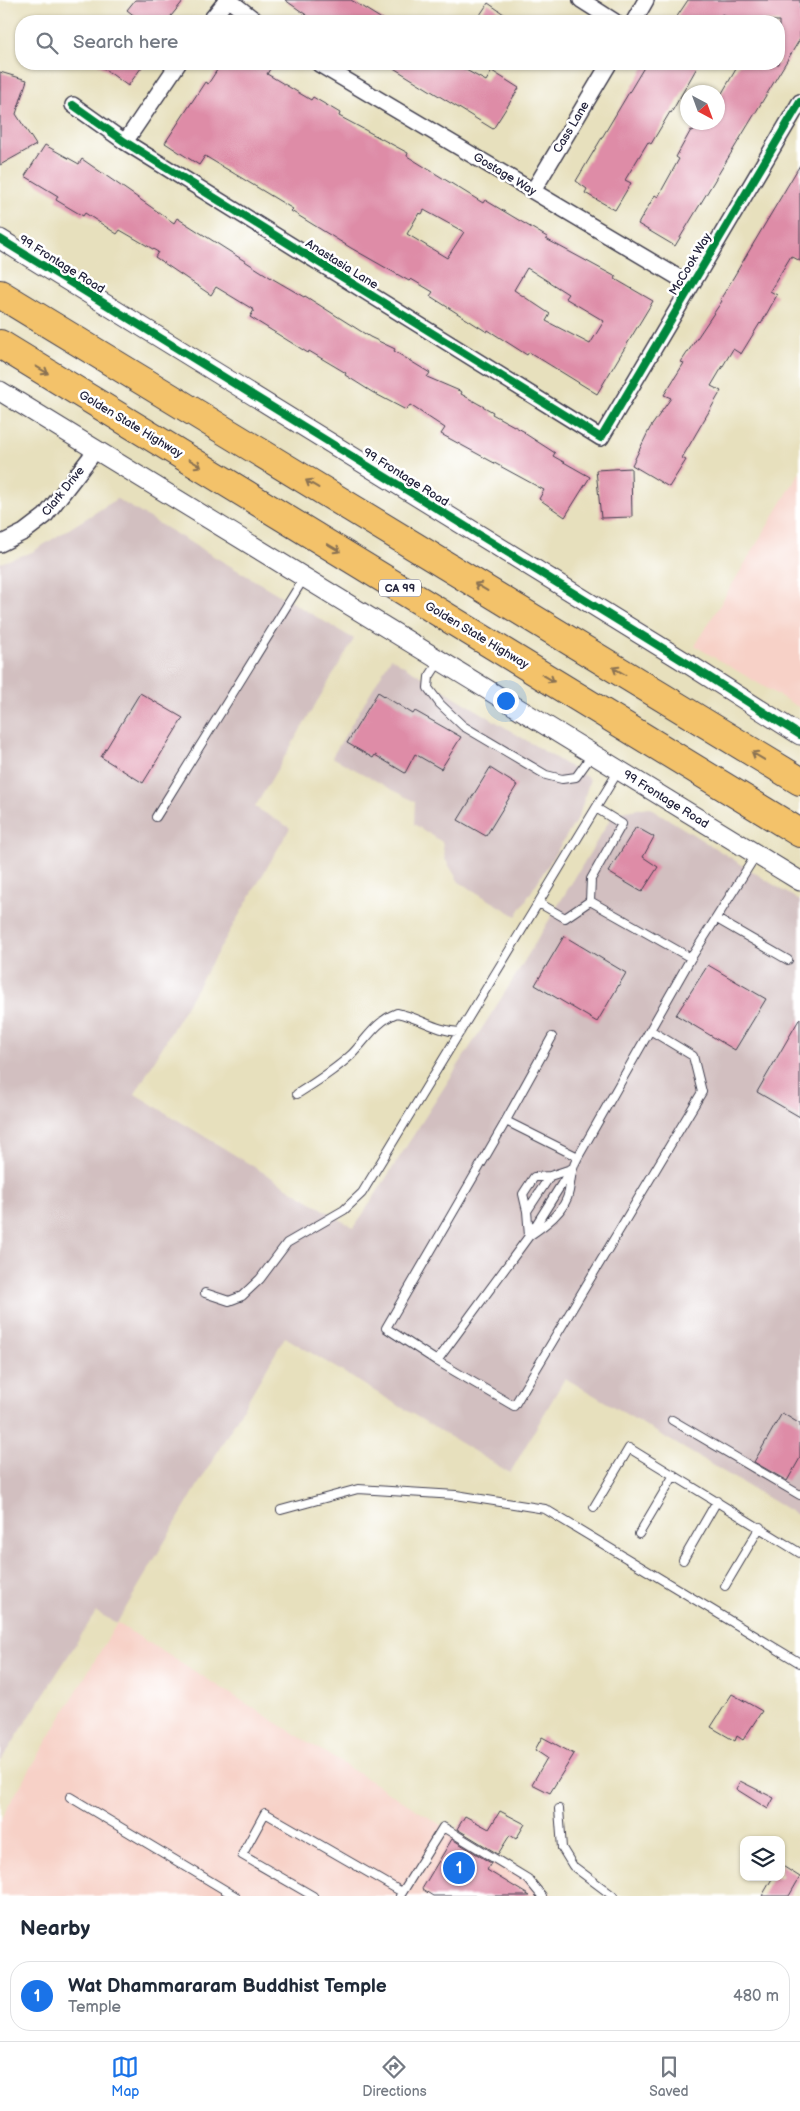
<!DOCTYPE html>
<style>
body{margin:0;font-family:"Balsamiq Sans",sans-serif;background:#f2f2f3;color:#1f2937}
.controls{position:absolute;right:15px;bottom:15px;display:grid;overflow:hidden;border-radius:10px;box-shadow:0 1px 4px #0004}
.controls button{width:45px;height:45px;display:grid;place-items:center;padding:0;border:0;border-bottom:1px solid #e0e1e3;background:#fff;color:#1f2937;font:25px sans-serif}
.compass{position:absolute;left:680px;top:85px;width:45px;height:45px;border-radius:50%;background:#fff;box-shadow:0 1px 4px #0004;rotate:139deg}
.you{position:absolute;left:505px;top:700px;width:18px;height:18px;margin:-12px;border:4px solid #fff;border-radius:50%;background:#1a73e8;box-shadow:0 0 0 8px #1a73e833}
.badge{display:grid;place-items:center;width:32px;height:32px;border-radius:50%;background:#1a73e8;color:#fff;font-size:16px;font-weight:700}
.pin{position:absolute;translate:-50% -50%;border:2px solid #fff;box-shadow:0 1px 5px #0006}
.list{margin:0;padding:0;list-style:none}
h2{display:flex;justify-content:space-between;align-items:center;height:65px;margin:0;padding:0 20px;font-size:21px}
h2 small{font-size:16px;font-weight:400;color:#747a83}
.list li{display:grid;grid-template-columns:32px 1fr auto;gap:15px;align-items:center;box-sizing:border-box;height:70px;margin:0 10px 10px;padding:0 10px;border:1px solid #e0e1e3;border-radius:20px}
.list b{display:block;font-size:19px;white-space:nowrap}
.list p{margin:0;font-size:16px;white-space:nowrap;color:#747a83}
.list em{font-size:16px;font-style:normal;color:#747a83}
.icon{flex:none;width:28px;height:28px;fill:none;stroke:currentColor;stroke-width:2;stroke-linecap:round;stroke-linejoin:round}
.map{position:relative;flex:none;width:800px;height:1896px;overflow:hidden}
.search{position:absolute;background:#fff;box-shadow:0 1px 4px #0004;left:15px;right:15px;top:15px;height:55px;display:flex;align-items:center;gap:12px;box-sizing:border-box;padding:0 18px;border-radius:20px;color:#747a83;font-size:19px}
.sheet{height:145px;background:#fff}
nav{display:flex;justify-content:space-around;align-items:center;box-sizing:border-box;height:70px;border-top:1px solid #e0e1e3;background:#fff;font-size:14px;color:#747a83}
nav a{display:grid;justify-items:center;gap:2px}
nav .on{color:#1a73e8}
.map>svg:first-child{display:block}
.built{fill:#f7d1c7}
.industrial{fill:#d2bfc0}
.building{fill:#de8ca7;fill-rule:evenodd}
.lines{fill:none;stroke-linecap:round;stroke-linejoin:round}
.service-casing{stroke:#403e4e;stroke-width:10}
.minor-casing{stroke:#403e4e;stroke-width:18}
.tertiary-casing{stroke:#403e4e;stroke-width:21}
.motorway-casing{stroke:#403e4e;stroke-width:30}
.service{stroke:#fff;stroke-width:8}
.minor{stroke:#fff;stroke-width:15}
.tertiary{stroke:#fff;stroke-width:19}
.motorway{stroke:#f3c26a;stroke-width:28}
.cycleway-casing{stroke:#fff;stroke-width:11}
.cycleway{stroke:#00873e;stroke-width:8}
.oneway{stroke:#8a7252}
.labels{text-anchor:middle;stroke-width:5;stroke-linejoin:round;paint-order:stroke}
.shield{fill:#fff;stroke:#646476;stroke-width:1}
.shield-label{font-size:11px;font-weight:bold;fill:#22223b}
.street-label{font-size:12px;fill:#22223b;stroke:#fff}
</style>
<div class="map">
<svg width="800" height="1896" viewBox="0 0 800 1896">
<rect width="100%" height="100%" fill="#fff"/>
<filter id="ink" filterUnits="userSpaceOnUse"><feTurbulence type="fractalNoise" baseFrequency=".02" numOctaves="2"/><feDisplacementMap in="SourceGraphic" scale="10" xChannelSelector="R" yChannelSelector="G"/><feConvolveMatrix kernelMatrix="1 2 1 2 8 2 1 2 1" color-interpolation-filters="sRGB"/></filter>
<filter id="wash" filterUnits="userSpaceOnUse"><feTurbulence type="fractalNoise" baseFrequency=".0096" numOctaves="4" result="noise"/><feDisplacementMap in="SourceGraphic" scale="20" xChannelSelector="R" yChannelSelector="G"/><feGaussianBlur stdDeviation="1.12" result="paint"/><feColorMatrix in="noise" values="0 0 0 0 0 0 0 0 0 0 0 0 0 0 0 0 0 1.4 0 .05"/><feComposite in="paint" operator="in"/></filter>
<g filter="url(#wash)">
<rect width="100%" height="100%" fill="#e7e0bd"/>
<path class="built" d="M800,472v236l-105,-62z
M117,1623l438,273h-555v-76z"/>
<path class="industrial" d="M117,499l237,140 -99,168 35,21 -155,266 219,134 157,-245 103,-170 35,-6 151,94v616l-235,-139 -55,95 -225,-136 -168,286 -21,-11 -96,151v-1200l32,-11z
M391,658l199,121 -11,37 -63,100 -57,-34 -14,-23 -3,-17 -28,-18 1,-22 -83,-45z"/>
<g id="blocks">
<path class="building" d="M135,0h49l-17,21h-26l-14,-11z
M285,0h66l34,21h-70z
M688,0h112v39l-125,207 -37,-22 17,-29 3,2 21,-38 -3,-2 15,-27 2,1 5,-9h20v-22l21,-36h40v-43h-46l-11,-7 -4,7h-44z
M488,3l26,18h-38z
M98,64h46l-16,22z
M221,64h52l-6,10 44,26 2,-3 27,16 -1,3 69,37 -1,3 76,47 2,-3 62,37 -1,2 70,38 -1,2 38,22 -56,93 -68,-42 -2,3 -39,-25 -1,2 -57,-36 3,-4 -22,-13 -2,2 -58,-33 -60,-37 2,-2 -88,-53 -6,9 -34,-22 40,-61 3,2zM424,210l40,22 -17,26 -40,-24 12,-21 3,1zM527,268l41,26 -3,4 39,23 -14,23 -44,-23 4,-7 -36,-24z
M387,64h68l31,17 6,-10 27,17 -26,41z
M646,64h53l-28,49 -1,-1 -19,32 -3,-2 -23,38 6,3 -16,27 -30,-17 2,-4 -11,-8z
M0,72l27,8 -11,34 20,31 -36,20z
M45,145l34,19 3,-5 92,64 3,-5 96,61 31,18 1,-1 65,41 25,12 -1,2 36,22 -3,4 35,15 -1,2 32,18 -1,2 33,18 -1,1 31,20 -2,3 37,21 -25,40 -26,-18 5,-9 -103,-56 4,-6 -35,-23 -4,5 -34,-18 -27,-17 1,-2 -37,-22 -1,2 -58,-36 4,-7 -38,-23 -5,8 -56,-38 3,-5 -38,-22 -3,4 -32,-21 -2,3 -27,-16 2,-4 -33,-20z
M800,165v96l-9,-5 -21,35 7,4 -16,29 -1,-1 -19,31 -8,-5 -22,37 10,5 -24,41 -15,26 4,2 -17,27 -37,-22 18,-37 21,-30 -7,-3 20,-32 -3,-1 41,-61 -2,-1z
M631,468l1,49 -31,1 -5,-48z
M378,692l35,22 2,-3 46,26 -20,32 -26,-15 -10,19 -30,-18 -2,3 -26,-15z
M140,693l43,25 -40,65 -42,-26z
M490,768l27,17 -31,51 -28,-16z
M636,827l18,10 -11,20 15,10 -16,25 -34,-20z
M564,936l62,37 -29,49 -62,-37z
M708,965l58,34 -31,51 -59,-35z
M800,1018v99l-43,-25z
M782,1413l18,11v34l-13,23 -33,-19z
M732,1694l30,17 -19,29 -6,-4 -2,5 -24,-14z
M542,1737l32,17 -24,39 -18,-9 15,-26 -12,-8z
M740,1781l34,17 -6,11 -32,-20z
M500,1811l25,13 -9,15 -6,-4 -12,19 -41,-25 8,-13 24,13z
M452,1839l39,24 -4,7 43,26h-97l-11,-7z
M781,1865l19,12 -11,19h-27l11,-19h8z"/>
</g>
</g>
<g filter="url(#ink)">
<use href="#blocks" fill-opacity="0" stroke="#403e4e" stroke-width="1"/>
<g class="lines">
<g class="service-casing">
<path id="service" d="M440,660l-11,17 -1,11 12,16 23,22 83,49 16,4 14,-2 16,-22
M156,817l148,-239
M590,901l101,57
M590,901l1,-22 31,-55 -26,-16
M539,903l26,15 25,-17
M717,919l71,41
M297,1094c19,-12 38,-24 54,-39 15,-15 25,-34 46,-42 24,5 38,18 63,19
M505,1122l47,-85
M571,1169l-21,7 -23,35 2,25 -92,125 77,45 188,-314 -9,-36 -43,-26
M571,1169l-42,67c15,-10 37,-25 40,-45 2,-13 2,-22 9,-34l113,-199 65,-103
M527,1211l-4,-17 11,-17 16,-1
M205,1293l24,8 13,-5 18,-17 27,-36 57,-33 18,-17 257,-423
M437,1361l-51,-33 120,-207 72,36
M672,1420l128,75
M594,1507l35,-59 171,105
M281,1510l77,-21 98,6 89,14 255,154
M639,1534l35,-59
M683,1560l34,-59
M725,1586l35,-59
M70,1797l165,99
M559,1809l3,39 11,18 40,30
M313,1896l-71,-41 23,-42 137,79
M400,1896l43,-69 85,52 14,17"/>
</g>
<g class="minor-casing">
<path id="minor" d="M229,0l27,21
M581,0l33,21
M210,21l17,-21
M634,21l12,-21
M319,64l372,221
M73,105l52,37 476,296 199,-336
M125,142l53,-78
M533,191l76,-127
M0,544l24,-12 21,-16 51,-66"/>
</g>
<g class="tertiary-casing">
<path id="tertiary" d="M0,239l690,426 110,70
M0,391l800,490"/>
</g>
<g class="motorway-casing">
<path id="motorway" d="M0,294l800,487
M0,344l800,489"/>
</g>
<use href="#service" class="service"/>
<use href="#minor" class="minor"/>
<use href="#tertiary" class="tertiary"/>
<use href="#motorway" class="motorway"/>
<g class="cycleway-casing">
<path id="cycleway" d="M73,105l52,37 476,296 199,-336
M0,239l690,426 110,70"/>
</g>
<use href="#cycleway" class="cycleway"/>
</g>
<defs><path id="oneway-shaft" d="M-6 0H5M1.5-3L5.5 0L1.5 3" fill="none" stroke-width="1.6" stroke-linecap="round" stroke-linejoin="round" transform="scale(1.25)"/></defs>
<g class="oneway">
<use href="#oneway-shaft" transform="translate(42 370) rotate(31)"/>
<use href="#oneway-shaft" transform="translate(195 463) rotate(31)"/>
<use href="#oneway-shaft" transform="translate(312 484) rotate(-149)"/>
<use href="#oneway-shaft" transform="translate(334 548) rotate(31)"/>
<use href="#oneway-shaft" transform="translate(481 587) rotate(-149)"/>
<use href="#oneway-shaft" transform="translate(619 671) rotate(-149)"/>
<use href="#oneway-shaft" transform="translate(548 678) rotate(31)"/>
<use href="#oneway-shaft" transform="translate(758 756) rotate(-149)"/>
</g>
</g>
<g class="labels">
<rect class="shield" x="379" y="579.5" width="42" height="17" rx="4"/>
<g class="shield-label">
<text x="400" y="592">CA 99</text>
</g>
<g class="street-label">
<text transform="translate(571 127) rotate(-59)" y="4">Cass Lane</text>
<text transform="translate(505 174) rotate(31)" y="4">Gostage Way</text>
<text transform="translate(62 264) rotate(32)" y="4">99 Frontage Road</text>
<text transform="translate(342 264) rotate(32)" y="4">Anastasia Lane</text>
<text transform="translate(690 264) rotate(-59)" y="4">McCook Way</text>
<text transform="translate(131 424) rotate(31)" y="4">Golden State Highway</text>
<text transform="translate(406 477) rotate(32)" y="4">99 Frontage Road</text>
<text transform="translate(63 491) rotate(-51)" y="4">Clark Drive</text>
<text transform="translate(477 635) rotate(31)" y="4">Golden State Highway</text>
<text transform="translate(666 799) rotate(32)" y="4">99 Frontage Road</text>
</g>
</g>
</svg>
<div class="controls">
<button><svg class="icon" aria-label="layers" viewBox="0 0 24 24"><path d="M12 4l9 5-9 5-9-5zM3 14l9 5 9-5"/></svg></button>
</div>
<svg class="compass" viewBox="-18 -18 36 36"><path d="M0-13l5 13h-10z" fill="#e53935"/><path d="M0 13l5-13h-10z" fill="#747a83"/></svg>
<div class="you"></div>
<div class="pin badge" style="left:459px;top:1868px">1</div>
<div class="search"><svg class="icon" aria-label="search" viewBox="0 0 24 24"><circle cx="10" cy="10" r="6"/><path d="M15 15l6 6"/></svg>Search here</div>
</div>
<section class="sheet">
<h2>Nearby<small></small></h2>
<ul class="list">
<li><span class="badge">1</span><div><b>Wat Dhammararam Buddhist Temple</b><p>Temple</p></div><em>480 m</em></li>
</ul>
</section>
<nav>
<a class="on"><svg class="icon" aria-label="map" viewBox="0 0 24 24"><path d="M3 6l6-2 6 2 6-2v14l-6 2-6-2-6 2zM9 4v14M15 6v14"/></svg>Map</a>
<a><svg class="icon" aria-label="directions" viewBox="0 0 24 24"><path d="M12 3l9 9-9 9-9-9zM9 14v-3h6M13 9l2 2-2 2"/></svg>Directions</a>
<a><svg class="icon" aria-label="saved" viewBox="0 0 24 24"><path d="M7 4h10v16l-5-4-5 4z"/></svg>Saved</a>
</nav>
